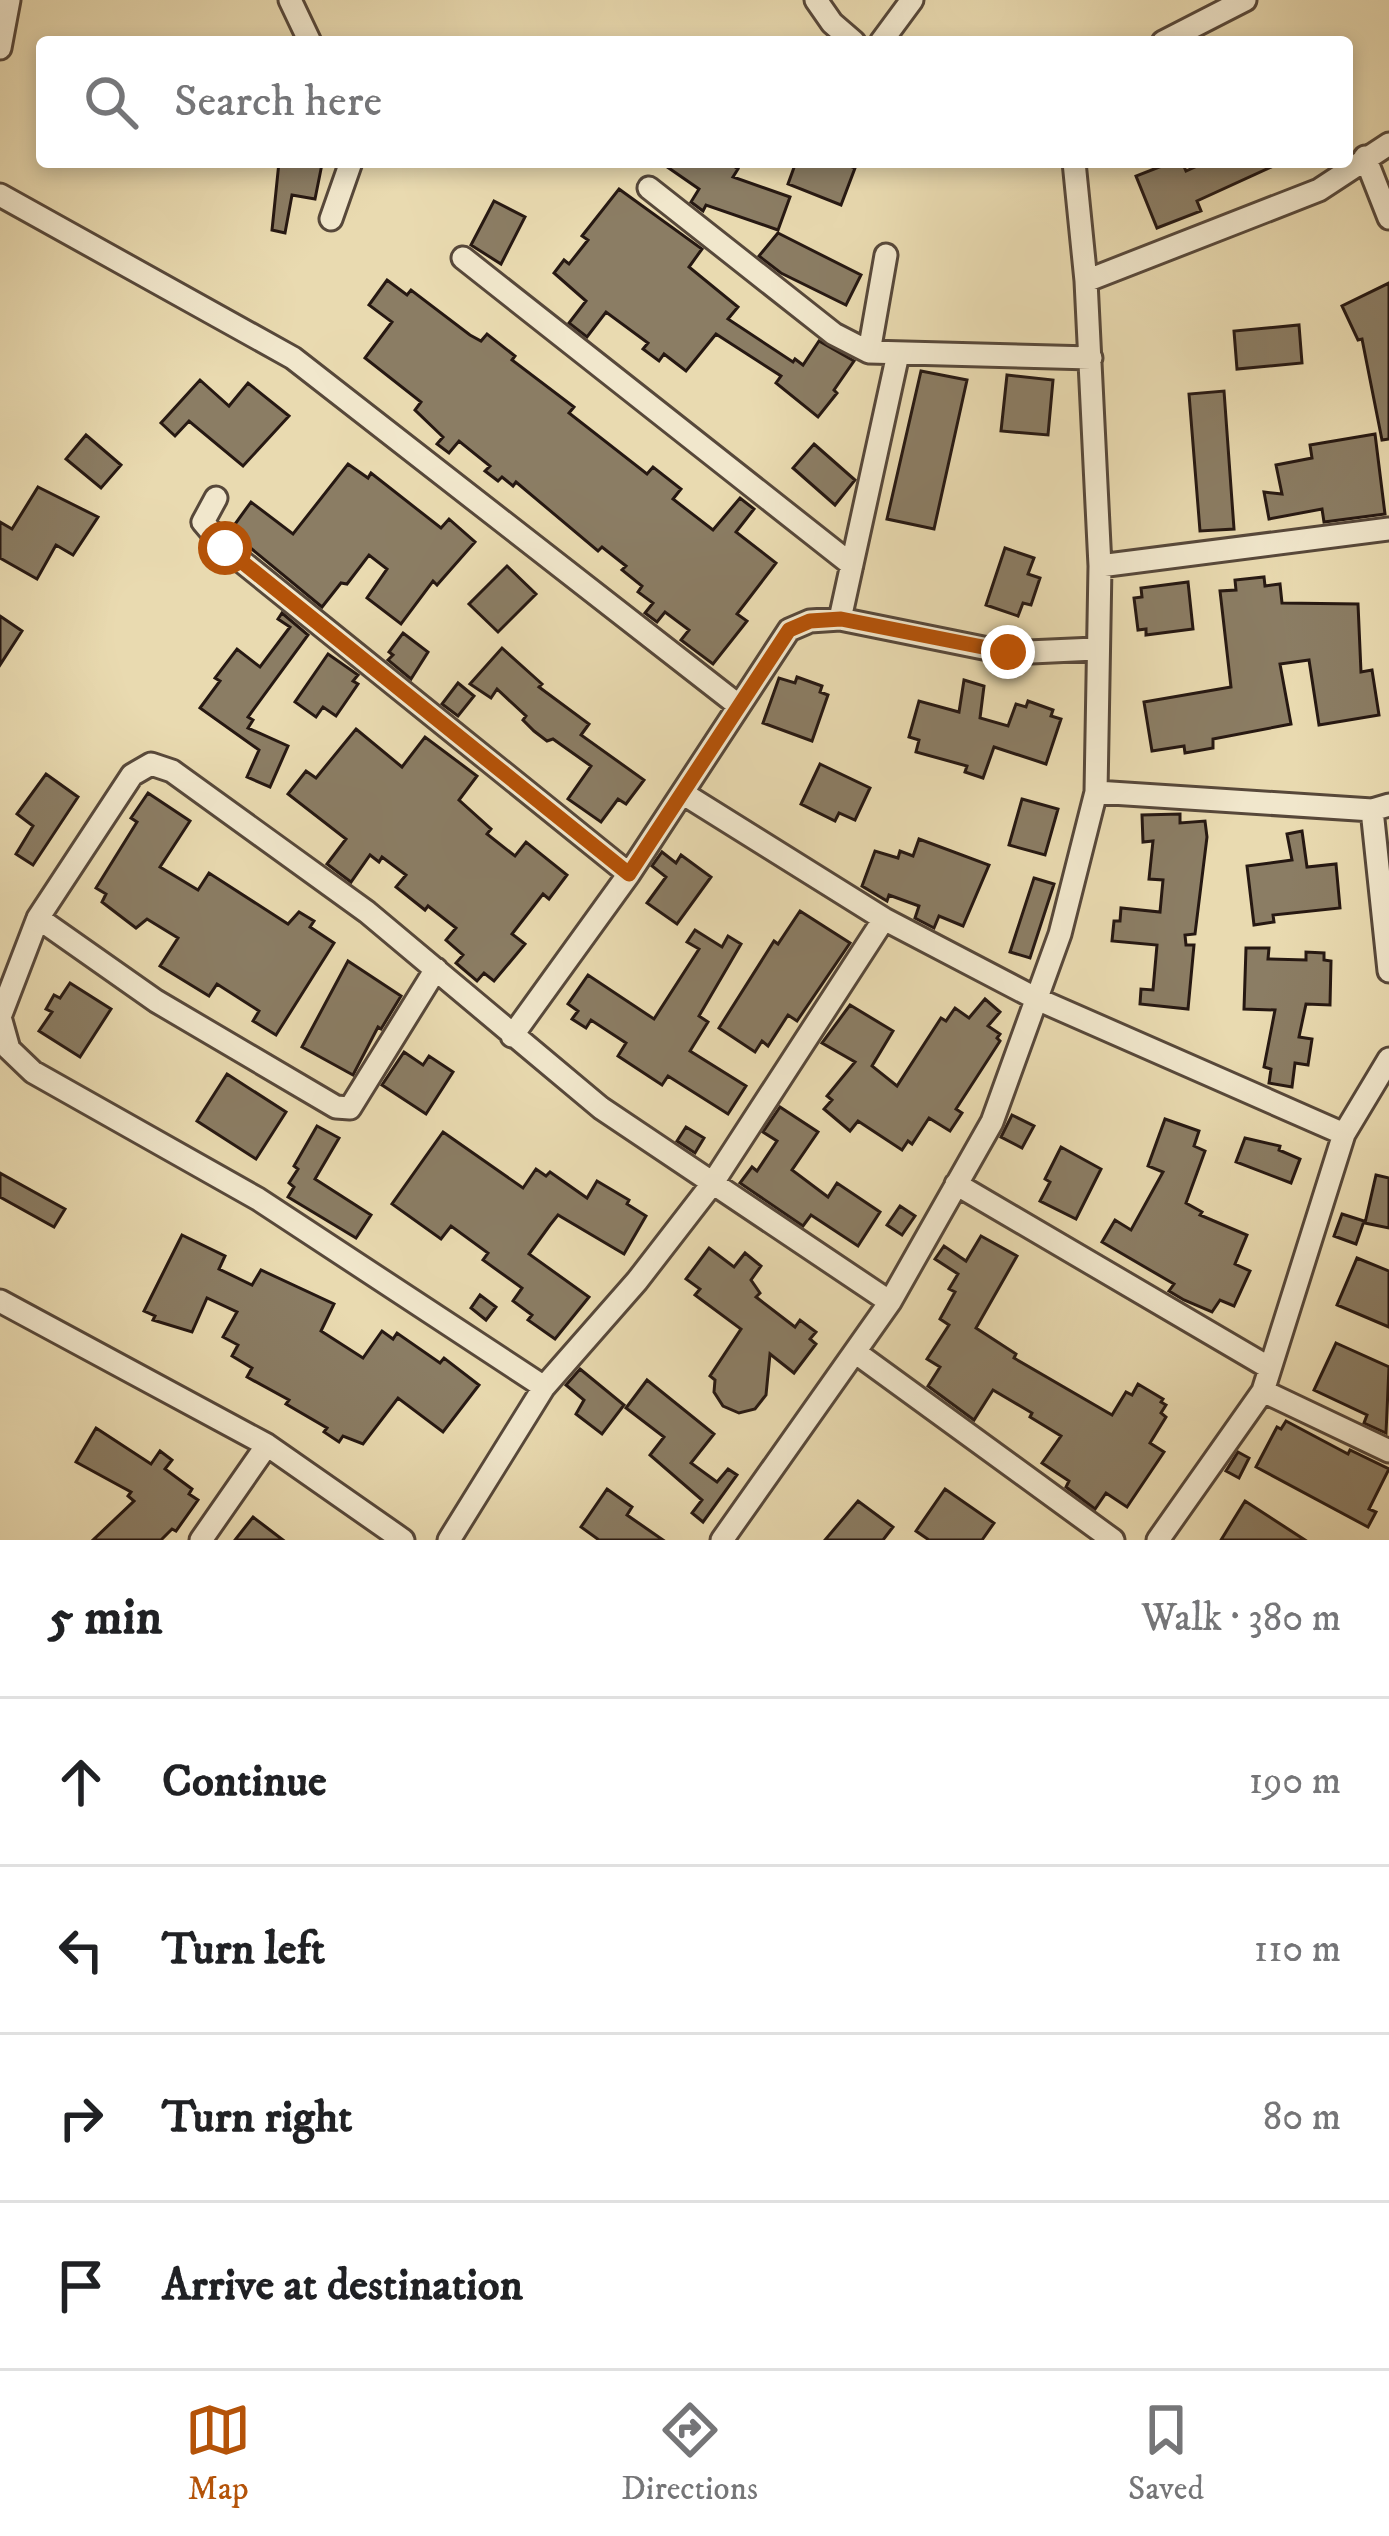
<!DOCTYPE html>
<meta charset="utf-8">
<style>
body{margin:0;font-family:"IM FELL DW Pica",serif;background:#f2f2f2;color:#202124}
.stop{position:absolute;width:36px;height:36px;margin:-27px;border:9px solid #b45309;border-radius:50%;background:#fff}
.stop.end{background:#b45309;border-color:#fff;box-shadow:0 3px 12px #0008}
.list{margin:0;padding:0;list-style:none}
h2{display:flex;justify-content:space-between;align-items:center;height:156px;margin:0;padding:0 48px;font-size:51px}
h2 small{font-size:39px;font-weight:400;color:#757577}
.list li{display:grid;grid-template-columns:78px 1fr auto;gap:36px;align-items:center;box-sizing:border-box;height:168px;padding:0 48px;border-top:3px solid #e0e0e0}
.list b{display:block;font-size:45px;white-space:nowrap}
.list em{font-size:39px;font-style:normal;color:#757577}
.icon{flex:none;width:66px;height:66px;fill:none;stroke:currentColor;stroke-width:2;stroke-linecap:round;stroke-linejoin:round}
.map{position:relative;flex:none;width:1389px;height:1540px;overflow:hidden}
.search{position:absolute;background:#fff;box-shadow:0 6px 18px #0003;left:36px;right:36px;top:36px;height:132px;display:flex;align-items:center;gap:30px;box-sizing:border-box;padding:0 42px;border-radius:12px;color:#757577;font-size:45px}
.sheet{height:828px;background:#fff}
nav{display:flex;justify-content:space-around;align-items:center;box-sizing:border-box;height:168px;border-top:3px solid #e0e0e0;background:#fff;font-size:33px;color:#757577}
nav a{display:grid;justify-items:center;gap:6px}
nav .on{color:#b45309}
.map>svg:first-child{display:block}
.building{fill:#8b7d64;stroke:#261812;stroke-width:3}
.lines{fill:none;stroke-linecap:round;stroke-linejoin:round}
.street-casing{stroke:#57483a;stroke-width:27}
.street{stroke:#f1e7cc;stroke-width:21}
.route{stroke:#b45309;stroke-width:15}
</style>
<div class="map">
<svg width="1389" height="1540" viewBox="0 0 1389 1540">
<rect width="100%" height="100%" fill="#e9dab0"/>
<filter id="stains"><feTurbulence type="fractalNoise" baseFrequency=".00167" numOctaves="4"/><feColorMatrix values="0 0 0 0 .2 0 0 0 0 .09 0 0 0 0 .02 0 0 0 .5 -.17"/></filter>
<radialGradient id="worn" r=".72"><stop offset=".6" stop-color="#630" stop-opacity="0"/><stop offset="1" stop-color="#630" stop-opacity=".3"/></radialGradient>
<path class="building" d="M279,162l43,2 -7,35 -23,-4 -7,38 -13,-3z
M660,162h68l10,7 -5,8 57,20 -12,33 -72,-25 -3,6 -12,-9 8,-13z
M796,162h44l15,6 -14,37 -53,-21z
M1172,162h10l4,9 20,-9h76l-85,39 4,10 -44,17 -21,-52z
M619,189l83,60 -13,18 49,40 -10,12 65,43 2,-3 8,6 16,-24 35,20 -20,29 3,3 -19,24 -42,-34 5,-7 -65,-42 -30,37 -22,-17 -5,7 -16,-12 5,-6 -42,-31 -19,25 -18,-14 17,-22 -32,-28 10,-13 5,4 19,-24 -6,-4z
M494,201l31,16 -24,47 -30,-19z
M778,233l83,42 -15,30 -65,-32 -22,-17z
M387,280l20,15 4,-5 59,45 11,6 6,-7 28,22 -3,4 62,47 -5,6 78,61 6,-7 28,22 -8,10 40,31 27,-32 14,11 -18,23 40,31 -39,51 10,7 -34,43 -32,-24 8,-10 -24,-18 -8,10 -12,-9 8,-10 -15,-11 4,-6 -20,-16 4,-4 -24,-19 -4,4 -82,-69 -3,4 -11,-9 -4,4 -13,-10 5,-5 -31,-25 -10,12 -12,-9 6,-7 -28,-27 6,-8 -56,-44 27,-36 -23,-17z
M1389,283v156l-7,1 -20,-101 -4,1 -16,-34z
M1299,325l3,38 -65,6 -3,-38z
M921,371l46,9 -33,149 -47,-10z
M1007,375l46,5 -5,55 -47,-4z
M200,380l29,26 19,-23 41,33 -46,50 -54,-45 -14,15 -14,-13z
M1224,391l10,138 -34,2 -11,-137z
M1375,434l10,80 -61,8 -2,-13 -53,10 -5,-27 18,2 -6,-29 36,-7 -2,-13z
M86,435l35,30 -20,23 -35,-29z
M814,444l41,36 -20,25 -42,-37z
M348,464l20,14 3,-5 70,55 8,-9 26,23 -38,43 -4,-4 -32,43 -34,-26 20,-29 -18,-14 -22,29 -6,-1 -19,24 -92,-76 21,-29 42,32z
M38,487l60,30 -25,38 -17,-10 -19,34 -37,-21v-36l12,7z
M1005,548l29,10 -6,16 12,4 -9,27 -8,-2 -5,13 -32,-11z
M507,566l29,28 -38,38 -29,-28z
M1264,577l1,9 15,-2 2,19 76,1 3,68 11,-2 7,45 -60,10 -10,-65 -29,4 11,60 -78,15v9l-28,5 -1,-7 -32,5 -8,-49 87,-15 -11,-96 16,-1 -1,-10z
M1188,582l5,47 -47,6v-6l-8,1 -4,-32 8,-1 -1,-9z
M282,613l26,22 -60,82 5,3 -5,8 40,18 -18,41 -23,-10 12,-27 -59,-42 20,-27 -5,-3 22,-29 23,18 30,-40 -12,-8z
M0,616l22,15 -22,34z
M403,633l25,19 -17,27 -23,-19 5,-5 -4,-3z
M502,648l40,36 -3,3 50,37 -8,11 63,45 -18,24 -8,-5 -17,23 -33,-23 23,-33 -38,-27 -6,2 -13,-10 -11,-11 3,-4 -29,-27 -6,9 -21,-14z
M328,654l30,21 -5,6 5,3 -22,32 -13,-9 -7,10 -21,-15z
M797,677l25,9 -2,6 8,3 -16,46 -49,-18 16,-45 16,5z
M964,680l20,6 -4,32 28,8 8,-22 10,3 2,-6 25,9 -2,6 10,3 -15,45 -52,-17 -11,31 -18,-6 2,-6 -51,-14 3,-12 -10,-3 10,-36 40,11z
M458,683l16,13 -16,20 -16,-12z
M356,729l46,38 23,-30 52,39 -18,24 32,29 -4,5 28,22 11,-14 41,33 -18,24 -6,-5 -31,40 13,10 -31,37 -10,-8 -7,8 -21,-18 7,-8 -17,-15 10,-12 -28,-22 -3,4 -29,-23 10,-12 -24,-18 -3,5 -9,-7 -19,27 -24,-18 19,-25 -58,-45 18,-23 10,7z
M820,764l50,24 -15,32 -16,-7 -4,8 -34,-17z
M46,774l32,23 -45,68 -17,-11 17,-28 -16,-12z
M148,793l42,28 -30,46 38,23 11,-17 79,51 11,-12 15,9 -4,6 24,16 -58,92 -23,-14 6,-10 -42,-27 -8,12 -49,-30 18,-28 -31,-19 -11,9 -34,-26 4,-8 -10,-6 41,-66 -6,-4z
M1022,799l36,10 -13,46 -36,-10z
M1180,814v9l25,-2 2,16 -12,97 -10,1 1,10h8l-6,64 -48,-5 1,-15 12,1 4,-45 -45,-4 2,-20h6l1,-13 39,4 3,-32 -14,-1 4,-38 -10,1 -1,-27z
M1302,831l5,36 29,-3 4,44 -67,7 1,7 -20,3 -7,-59 45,-6 -5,-26z
M919,839l70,26 -26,61 -24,-10 -5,12 -19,-10 4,-12 -30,-11 -2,6 -25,-15 13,-35 23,7 2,-7 13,5z
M662,852l14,11 5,-8 30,22 -34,47 -30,-21 19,-26 -14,-11z
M1034,878l20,6 -24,74 -20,-6z
M800,911l50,32 -53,78 -9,-6 -20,31 -6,-5 -7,11 -36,-24 55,-87 4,3z
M695,930l27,17 6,-11 13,8 -42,72 9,6 -18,29 56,35 -18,28 -60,-38 -6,9 -44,-29 8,-13 -35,-23 -5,8 -14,-9 6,-8 -10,-7 20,-29 66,44 45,-70 -12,-7z
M1246,948h23l-1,11 38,1v-8l18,1v7l7,1 -1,44 -24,-1 -7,33 13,2 -4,26 -13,-2 -3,24 -23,-4 2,-14 -7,-2 11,-57 -31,-1z
M348,961l53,35 -20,33 -3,-2 -25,48 -51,-28z
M70,983l41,26 -31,48 -41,-26 13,-19 -6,-3 8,-14 6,3z
M985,999l15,13 -12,14 12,8 -3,4 3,3 -44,68 6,4 -12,18 -21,-13 -17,26 -4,-3 -6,9 -44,-29 -8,10 -26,-22 8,-9 -5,-4 28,-34 -33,-19 28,-38 43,26 -21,35 25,20 44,-68 5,3 9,-13 14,10z
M404,1052l19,13 6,-9 24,16 -27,42 -44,-29z
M227,1074l59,38 -30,47 -59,-38z
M780,1107l38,25 -26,38 36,27 9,-14 43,29 -22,34 -47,-31 -8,11 -63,-43 12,-16 5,4 20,-30 -14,-9z
M1012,1115l22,11 -12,22 -21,-11z
M1165,1119l34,12 -5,15 11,5 -19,52 16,9 -2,3 47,20 -12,29 15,7 -16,35 -14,-6 -8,12 -28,-12 -15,-9 5,-7 -72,-42 13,-22 16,10 32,-58 -15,-6z
M317,1126l22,12 -24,41 56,36 -15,23 -68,-41 6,-10 -5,-4 9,-14 -4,-3z
M686,1127l18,11 -9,15 -18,-12z
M443,1132l80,56 13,-19 10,7 4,-4 37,26 10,-17 32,19 -2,4 19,12 -22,38 -66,-39 -8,10 -21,29 60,43 -34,42 -27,-19 4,-5 -19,-14 9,-13 -39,-28 5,-7 -37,-27 -10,13 -49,-35z
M1245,1138l35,8 -1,4 21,9 -9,24 -55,-21z
M1061,1147l40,22 -25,50 -36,-18 10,-19 -5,-3z
M0,1173l65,36 -11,18 -54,-30z
M1376,1175l13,3v50l-24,-5z
M900,1206l15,10 -13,19 -15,-10z
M1342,1214l22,7 -8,23 -22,-8z
M182,1235l43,21 -6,13 33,16 9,-15 73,34 -13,27 42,27 19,-27 11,8 4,-6 43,30 4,-5 35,27 -36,47 -45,-34 -35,46 -20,-8 -4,6 -15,-10 3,-4 -41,-24 3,-4 -42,-23 5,-9 -20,-12 6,-11 -15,-8 14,-25 -30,-14 -15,34 -39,-12 2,-4 -11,-5z
M981,1236l36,20 -41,72 40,26 -2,4 98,57 14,-23 6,3 6,-11 25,15 -2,3 5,3 -5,8 5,4 -16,26 14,9 -37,55 -21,-14 -11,16 -29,-22 3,-6 -27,-18 19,-27 -31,-19 2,-4 -39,-23 -19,30 -46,-34 12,-19 -13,-8 22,-34 -9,-6 15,-27 -6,-3 9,-15 -23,-15 9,-13 22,15z
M709,1248l25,19 11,-14 16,13 -10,14 9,13 -4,4 39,30 5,-7 16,12 -6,7 6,5 -22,29 -24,-19 -4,41 -11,14 -16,4 -16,-7 -9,-14 1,-12 -5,-4 31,-47 -46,-34 5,-6 -14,-10z
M1357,1258l32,13v56l-52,-22z
M480,1295l16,12 -10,13 -15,-12z
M1336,1343l53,24 -3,66 -22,-10 3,-8 -53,-25z
M580,1369l44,36 -22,29 -26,-20 8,-14 -18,-15z
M647,1380l67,54 -23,29 26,19 11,-13 9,6 -34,47 -11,-9 10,-13 -52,-45 14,-18 -38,-29z
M1286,1421l62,33 2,-4 39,19 -20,40 7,3 -8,15 -112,-60 21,-40 4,2z
M96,1428l55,36 9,-13 12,9 -7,9 27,20 -3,5 9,6 -22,31 -4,-2 -11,11h-68l41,-39 -6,-5 3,-4 -55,-30z
M1238,1452l11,6 -10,20 -13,-7z
M607,1489l25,18 -5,8 36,25h-64l-18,-13z
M945,1489l49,34 -12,17h-53l-13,-9z
M858,1501l35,26 -10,13h-58z
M1245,1501l60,39h-84z
M253,1517l13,10 17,13h-48z"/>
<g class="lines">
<g class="street-casing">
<path id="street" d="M290,0l20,42
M816,0l16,23 22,19
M881,42l31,-42
M1163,42l82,-42
M0,48l9,-48
M1365,157l24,61
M649,188l185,146 35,18 222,6
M0,195l293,163 445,347
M331,219l20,-57
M463,258l389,307
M1086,281l233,-91 70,-46
M869,352l17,-97
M216,498l-13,24 22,26 404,326
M1100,566l289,-37
M840,619l58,-265
M1096,792l276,18 17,-5
M684,794l200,125 153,80 307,135
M1372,810l17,161
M38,918l118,83 180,106 14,1 86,-139
M512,1036l117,-162 160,-244 21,-9 30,-2 168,34 87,-4
M956,1184l312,183
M0,1301l267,144 136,95
M855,1352l258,188
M544,1387l-286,-188 -225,-127 -24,-23 -9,-32 38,-99 94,-143 19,-11 21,7 195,141 234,196 289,194
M1263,1391l126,60
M201,1540l66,-95
M449,1540l95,-153 93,-106 75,-97 172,-265
M722,1540l168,-238 102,-180 68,-188 36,-142 4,-226 -14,-285 -12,-119
M1158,1540l105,-149 81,-257 45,-75"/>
</g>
<use href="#street" class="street"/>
</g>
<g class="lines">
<path class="route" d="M225,548l404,326 160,-244 21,-9 31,-2 167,33"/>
</g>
<rect width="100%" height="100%" filter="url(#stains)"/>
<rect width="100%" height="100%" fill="url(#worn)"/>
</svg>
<div class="stop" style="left:225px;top:548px"></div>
<div class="stop end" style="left:1008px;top:652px"></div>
<div class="search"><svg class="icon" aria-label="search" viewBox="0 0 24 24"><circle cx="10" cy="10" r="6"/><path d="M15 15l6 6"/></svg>Search here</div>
</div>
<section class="sheet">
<h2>5 min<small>Walk · 380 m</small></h2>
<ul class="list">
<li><svg class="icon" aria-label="ahead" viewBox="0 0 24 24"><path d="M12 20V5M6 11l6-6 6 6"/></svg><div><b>Continue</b></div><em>190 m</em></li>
<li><svg class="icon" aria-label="left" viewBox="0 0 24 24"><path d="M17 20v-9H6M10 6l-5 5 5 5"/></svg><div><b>Turn left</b></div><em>110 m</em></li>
<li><svg class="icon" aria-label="right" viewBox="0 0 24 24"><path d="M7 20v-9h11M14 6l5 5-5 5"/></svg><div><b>Turn right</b></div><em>80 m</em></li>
<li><svg class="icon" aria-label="arrive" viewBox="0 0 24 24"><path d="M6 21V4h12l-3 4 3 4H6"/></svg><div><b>Arrive at destination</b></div></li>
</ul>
</section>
<nav>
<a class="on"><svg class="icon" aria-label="map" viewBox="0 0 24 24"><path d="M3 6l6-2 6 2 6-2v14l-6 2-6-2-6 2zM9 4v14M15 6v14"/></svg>Map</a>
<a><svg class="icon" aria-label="directions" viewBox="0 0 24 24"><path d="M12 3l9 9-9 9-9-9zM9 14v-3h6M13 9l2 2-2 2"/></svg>Directions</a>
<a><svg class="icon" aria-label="saved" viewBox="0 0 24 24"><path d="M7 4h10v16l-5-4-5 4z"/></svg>Saved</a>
</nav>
